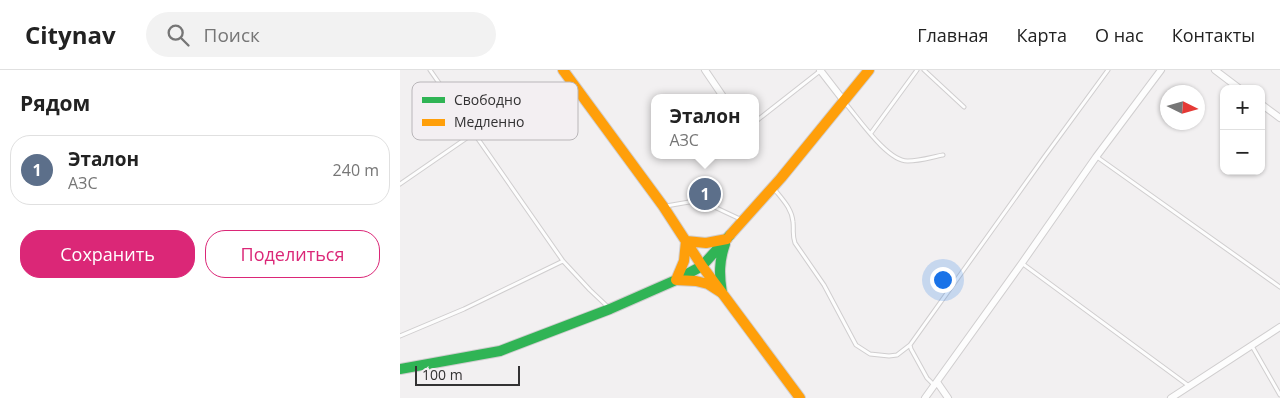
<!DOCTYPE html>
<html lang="ru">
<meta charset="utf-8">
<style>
body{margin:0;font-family:"Open Sans",sans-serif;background:#f2f2f2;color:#222}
.controls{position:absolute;right:15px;top:15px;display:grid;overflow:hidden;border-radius:10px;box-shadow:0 1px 4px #0004}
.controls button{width:45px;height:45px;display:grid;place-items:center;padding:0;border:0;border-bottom:1px solid #e0e0e0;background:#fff;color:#222;font:25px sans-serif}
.compass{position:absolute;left:760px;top:15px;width:45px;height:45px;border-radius:50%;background:#fff;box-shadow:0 1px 4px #0004;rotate:95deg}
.scale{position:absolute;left:15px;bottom:12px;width:105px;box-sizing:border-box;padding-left:5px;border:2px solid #333233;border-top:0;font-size:14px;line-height:18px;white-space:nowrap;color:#333233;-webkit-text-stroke:4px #f3eff2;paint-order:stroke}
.you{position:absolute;left:542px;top:209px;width:18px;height:18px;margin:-12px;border:4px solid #fff;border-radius:50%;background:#1a73e8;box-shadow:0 0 0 8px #1a73e833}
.badge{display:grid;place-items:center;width:32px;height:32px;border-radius:50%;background:#db2777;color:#fff;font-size:16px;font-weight:700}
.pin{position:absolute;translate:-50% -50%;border:2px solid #fff;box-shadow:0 1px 5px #0006}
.popup{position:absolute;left:251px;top:24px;width:108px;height:65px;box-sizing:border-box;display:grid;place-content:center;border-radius:10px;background:#fff;filter:drop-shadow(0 1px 4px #0005);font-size:16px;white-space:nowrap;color:#767676}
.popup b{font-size:19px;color:#222}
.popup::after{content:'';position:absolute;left:50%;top:100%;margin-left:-10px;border:10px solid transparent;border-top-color:#fff}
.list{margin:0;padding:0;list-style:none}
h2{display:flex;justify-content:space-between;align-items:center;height:65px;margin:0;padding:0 20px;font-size:21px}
h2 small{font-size:16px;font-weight:400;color:#767676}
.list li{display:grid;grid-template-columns:32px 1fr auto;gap:15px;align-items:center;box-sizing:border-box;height:70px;margin:0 10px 10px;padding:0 10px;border:1px solid #e0e0e0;border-radius:20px}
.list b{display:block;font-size:19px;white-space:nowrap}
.list p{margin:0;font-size:16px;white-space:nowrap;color:#767676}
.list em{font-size:16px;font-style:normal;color:#767676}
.actions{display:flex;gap:10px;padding:15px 20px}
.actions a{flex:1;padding:11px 0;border:1px solid #db2777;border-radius:20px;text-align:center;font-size:18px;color:#db2777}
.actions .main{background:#db2777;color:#fff}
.icon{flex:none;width:28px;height:28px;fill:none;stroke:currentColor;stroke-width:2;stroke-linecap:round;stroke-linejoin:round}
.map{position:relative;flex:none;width:880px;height:328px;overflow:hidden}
header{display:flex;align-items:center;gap:30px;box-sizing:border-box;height:70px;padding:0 25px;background:#fff;border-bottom:1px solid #e0e0e0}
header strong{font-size:24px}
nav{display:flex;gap:28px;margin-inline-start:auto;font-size:18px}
.search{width:350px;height:45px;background:#f2f2f2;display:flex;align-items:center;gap:12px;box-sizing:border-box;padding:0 18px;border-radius:28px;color:#767676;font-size:19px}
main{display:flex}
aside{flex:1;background:#fff}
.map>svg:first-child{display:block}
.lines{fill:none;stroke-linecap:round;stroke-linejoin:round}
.lane-casing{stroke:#d0cecf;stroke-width:5}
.street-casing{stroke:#d0cecf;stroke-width:8}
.fast-casing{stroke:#d0cecf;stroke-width:12}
.slow-casing{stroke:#d0cecf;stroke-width:12}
.lane{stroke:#fdfdfd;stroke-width:3}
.street{stroke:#fdfdfd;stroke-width:6}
.fast{stroke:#30b455;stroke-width:10}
.slow{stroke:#ff9f0a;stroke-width:10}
.key{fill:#f3eff2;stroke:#b9b6b9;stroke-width:1}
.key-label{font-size:14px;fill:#333233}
</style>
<header>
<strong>Citynav</strong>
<div class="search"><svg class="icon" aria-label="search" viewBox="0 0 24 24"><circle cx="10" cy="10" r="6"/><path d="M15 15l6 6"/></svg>Поиск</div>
<nav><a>Главная</a><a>Карта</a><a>О нас</a><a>Контакты</a></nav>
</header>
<main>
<aside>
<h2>Рядом<small></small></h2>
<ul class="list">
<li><span class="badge" style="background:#5c6f8a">1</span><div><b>Эталон</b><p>АЗС</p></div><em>240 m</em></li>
</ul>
<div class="actions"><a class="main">Сохранить</a><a>Поделиться</a></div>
</aside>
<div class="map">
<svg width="880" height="328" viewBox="0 0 880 328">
<rect width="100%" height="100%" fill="#f2f0f1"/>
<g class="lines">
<g class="lane-casing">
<path id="lane" d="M30,0l133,191 27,29 18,17
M524,0l40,37
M446,34c13,15 42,58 62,57 12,0 24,-4 35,-6
M355,52l65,-51
M471,63l46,-63
M697,87l183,130
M0,114l74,-51
M375,120c8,10 17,19 18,32 1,9 -1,13 2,21l29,42 32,60 14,9 19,2 8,-1 13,-10
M308,134l32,15
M266,136l29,-5
M623,194l166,122
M0,266l64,-27 99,-48
M852,276l28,49
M534,315l-7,-7 -16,-29 -1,-4 135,-189 63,-86"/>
</g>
<g class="street-casing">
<path id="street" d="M305,0l19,28
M420,0l24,31
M815,0l25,19
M861,34l19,14
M537,312l11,16
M525,328l97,-135 74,-106 65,-87
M771,328l109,-71"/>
</g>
<g class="fast-casing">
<path id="fast" d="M322,223c-3,-18 -3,-32 3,-49
M0,299l100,-18 110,-42 66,-29 26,-14 28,-31"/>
</g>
<g class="slow-casing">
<path id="slow" d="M163,0l100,136 39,60 98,132
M330,165l51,-57 88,-108
M322,223l-14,-9 -12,-3 -20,-1 8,-19 2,-20 20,2 21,-4"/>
</g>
<use href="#lane" class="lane"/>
<use href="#street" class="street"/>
<use href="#fast" class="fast"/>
<use href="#slow" class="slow"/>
</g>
<rect x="12" y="12" width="166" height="58" rx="8" class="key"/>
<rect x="22" y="27" width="23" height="6" fill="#30b455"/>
<rect x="22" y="49" width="23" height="7" fill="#ff9f0a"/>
<g class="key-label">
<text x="54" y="35">Свободно</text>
<text x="54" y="57">Медленно</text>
</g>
</svg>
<div class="controls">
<button>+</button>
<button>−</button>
</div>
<svg class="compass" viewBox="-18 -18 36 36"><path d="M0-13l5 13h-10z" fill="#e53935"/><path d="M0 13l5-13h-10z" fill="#767676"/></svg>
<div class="scale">100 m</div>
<div class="you"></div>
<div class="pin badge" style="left:305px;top:124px;background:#5c6f8a">1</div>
<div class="popup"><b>Эталон</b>АЗС</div>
</div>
</main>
